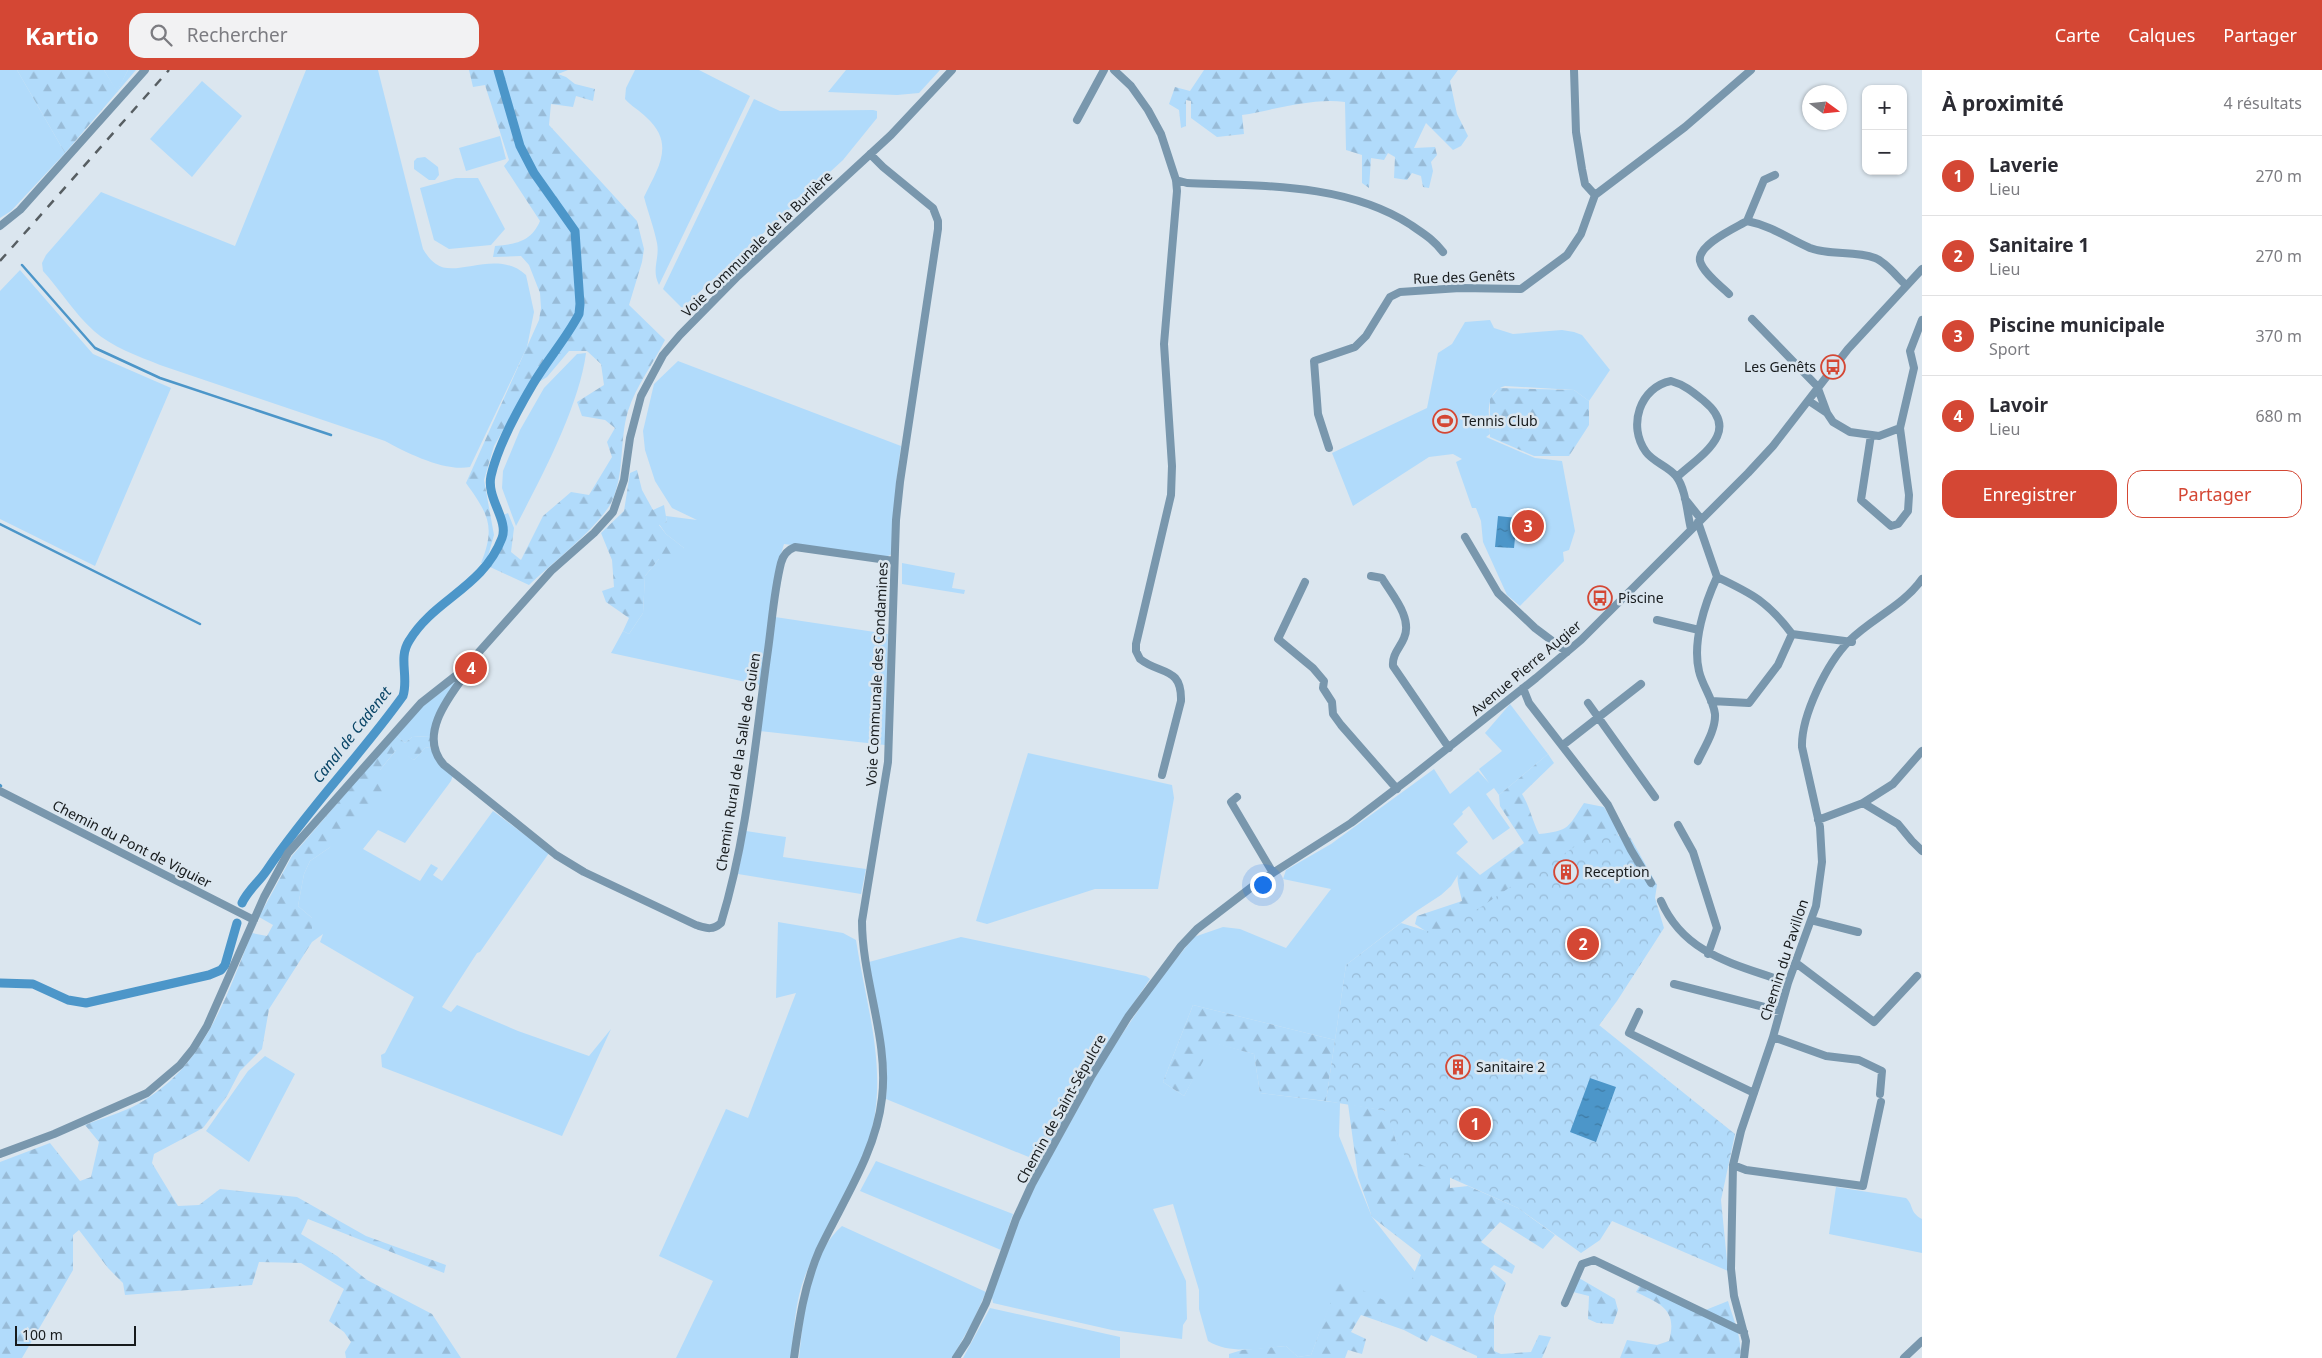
<!DOCTYPE html>
<html lang="fr">
<meta charset="utf-8">
<style>
body{margin:0;font-family:"Noto Sans",sans-serif;background:#f2f2f3;color:#2b2b33}
.controls{position:absolute;right:15px;top:15px;display:grid;overflow:hidden;border-radius:10px;box-shadow:0 1px 4px #0004}
.controls button{width:45px;height:45px;display:grid;place-items:center;padding:0;border:0;border-bottom:1px solid #e1e1e2;background:#fff;color:#2b2b33;font:25px sans-serif}
.compass{position:absolute;left:1802px;top:15px;width:45px;height:45px;border-radius:50%;background:#fff;box-shadow:0 1px 4px #0004;rotate:105deg}
.scale{position:absolute;left:15px;bottom:12px;width:121px;box-sizing:border-box;padding-left:5px;border:2px solid #171b1d;border-top:0;font-size:14px;line-height:18px;white-space:nowrap;color:#171b1d;-webkit-text-stroke:4px #dbe6ef;paint-order:stroke}
.you{position:absolute;left:1262px;top:814px;width:18px;height:18px;margin:-12px;border:4px solid #fff;border-radius:50%;background:#1a73e8;box-shadow:0 0 0 8px #1a73e833}
.badge{display:grid;place-items:center;width:32px;height:32px;border-radius:50%;background:#d44734;color:#fff;font-size:16px;font-weight:700}
.pin{position:absolute;translate:-50% -50%;border:2px solid #fff;box-shadow:0 1px 5px #0006}
.list{margin:0;padding:0;list-style:none}
h2{display:flex;justify-content:space-between;align-items:center;height:65px;margin:0;padding:0 20px;font-size:21px}
h2 small{font-size:16px;font-weight:400;color:#7c7c81}
.list li{display:grid;grid-template-columns:32px 1fr auto;gap:15px;align-items:center;box-sizing:border-box;height:80px;padding:0 20px;border-top:1px solid #e1e1e2}
.list b{display:block;font-size:19px;white-space:nowrap}
.list p{margin:0;font-size:16px;white-space:nowrap;color:#7c7c81}
.list em{font-size:16px;font-style:normal;color:#7c7c81}
.actions{display:flex;gap:10px;padding:15px 20px}
.actions a{flex:1;padding:11px 0;border:1px solid #d44734;border-radius:15px;text-align:center;font-size:18px;color:#d44734}
.actions .main{background:#d44734;color:#fff}
.icon{flex:none;width:28px;height:28px;fill:none;stroke:currentColor;stroke-width:2;stroke-linecap:round;stroke-linejoin:round}
.map{position:relative;flex:none;width:1922px;height:1288px;overflow:hidden}
header{display:flex;align-items:center;gap:30px;box-sizing:border-box;height:70px;padding:0 25px;background:#d44734;color:#fff}
header strong{font-size:24px}
nav{display:flex;gap:28px;margin-inline-start:auto;font-size:18px}
.search{width:350px;height:45px;background:#f2f2f3;display:flex;align-items:center;gap:12px;box-sizing:border-box;padding:0 18px;border-radius:15px;color:#7c7c81;font-size:19px}
main{display:flex}
aside{flex:1;background:#fff}
.map>svg:first-child{display:block}
.green{fill:#b1dbfb}
.forest{fill:url(#forest-firs)}
.park{fill:url(#park-crowns)}
.water{fill:url(#water-ripples)}
.lines{fill:none;stroke-linecap:round;stroke-linejoin:round}
.stream{stroke:#4c96c9;stroke-width:2.5}
.canal{stroke:#4c96c9;stroke-width:9}
.minor{stroke:#7997ad;stroke-width:8}
.rail{stroke:#575e62;stroke-width:2.5;stroke-dasharray:9 9;stroke-linecap:butt}
.labels{text-anchor:middle;stroke-width:5;stroke-linejoin:round;paint-order:stroke}
.street-label{font-size:14px;fill:#171b1d;stroke:#dbe6ef}
.poi-label{font-size:14px;fill:#171b1d;stroke:#dbe6ef;text-anchor:start}
.water-label{font-size:15px;font-style:italic;fill:#094567;stroke:#dbe6ef}
</style>
<header>
<strong>Kartio</strong>
<div class="search"><svg class="icon" aria-label="search" viewBox="0 0 24 24"><circle cx="10" cy="10" r="6"/><path d="M15 15l6 6"/></svg>Rechercher</div>
<nav><a>Carte</a><a>Calques</a><a>Partager</a></nav>
</header>
<main>
<div class="map">
<svg width="1922" height="1288" viewBox="0 0 1922 1288">
<defs>
<pattern id="forest-firs" width="22" height="20" patternUnits="userSpaceOnUse" patternTransform="scale(1.25)"><rect width="22" height="20" fill="#b1dbfb"/><path d="M5 1l3.5 6h-7zM16 11l3.5 6h-7z" fill="#98bbd7"/></pattern>
<pattern id="park-crowns" width="20" height="18" patternUnits="userSpaceOnUse" patternTransform="scale(1.25)"><rect width="20" height="18" fill="#b1dbfb"/><path d="M2 6a3 3 0 1 1 6 0M12 15a3 3 0 1 1 6 0" fill="none" stroke="#98bbd7"/></pattern>
<pattern id="water-ripples" width="26" height="14" patternUnits="userSpaceOnUse" patternTransform="scale(1.25)"><rect width="26" height="14" fill="#4c96c9"/><path d="M2 4q2-2 4 0t4 0M15 11q2-2 4 0t4 0" fill="none" stroke="#3e7aa3"/></pattern>
</defs>
<rect width="100%" height="100%" fill="#dbe6ef"/>
<path class="green" d="M0,0h17l48,83 -54,58 -11,7z
M104,0h24l-11,22z
M306,0h72l45,179c3,5 8,12 13,15 20,15 61,-16 90,11l8,37 -7,35 -57,120c-25,5 -63,-14 -85,-26l-225,-76c-22,-9 -48,-18 -66,-34 -19,-17 -34,-41 -51,-60l-1,-8 4,-8 55,-63 134,54z
M635,0h64l51,26 -91,189c-8,-16 1,-26 -2,-42 -3,-15 -9,-31 -13,-46 14,-29 32,-53 2,-80 -7,-7 -15,-11 -21,-18l1,-11z
M846,0h94l-21,23 -22,2 -69,-3z
M202,11l40,35 -50,61 -42,-38z
M754,29l26,12 93,-1 4,1v7l-34,42 -161,148 -19,-19z
M500,66l6,23 -40,12 -7,-23z
M425,87l13,10 1,8 -4,5h-6l-15,-11v-8l3,-3z
M456,108h22l27,51 -14,16 -42,4 -15,-9 -14,-52z
M20,200l73,84 78,34 -76,178 -95,-47v-228z
M1490,250l4,8 19,6 49,-4 12,2 8,3 28,35 -21,31 -15,-11 -69,-4c-21,6 -16,31 -15,48l-4,3 49,21 27,3 13,70 -6,19 -6,2 1,9 -44,45 -13,-11 -24,-53 -2,-21 -5,-13h-4l-16,-46 6,-3 -9,-5 -24,3 -76,49 -21,-53 95,-45 11,-55 14,-9 13,-22z
M586,283c-7,54 -45,125 -70,173l-14,-38 1,-17 17,-41 24,-42 33,-34z
M678,291l223,85 -5,38 -4,70 -6,3 -102,-13 -5,17 -19,124 -149,-32 12,-22 6,3 14,-21 2,-37 14,-17 25,-11 -18,-14 -7,-10 8,-2 -1,-6 31,4 -25,-12 -17,-27 -10,-31 -2,-19 11,-47z
M902,493l53,10 -3,15 13,2 -1,4 -62,-10z
M775,547l113,17 -3,111 -126,-14z
M458,609l-18,28 -9,29 -19,1 -7,6 -9,-8 26,-28z
M1510,634l38,50 -49,41 -5,-7 -8,6 24,34 -17,12 -24,-34 -7,6 1,2 -10,10 15,18 -12,11 10,9 -15,24 -10,9 -26,17 -69,53 -11,75 -142,-35 -30,77 21,14 28,-54 42,12 6,39 80,10 -1,33 33,81 44,56 -15,36 -62,-27 -28,73 -13,2 -12,-11c-25,2 -56,9 -78,-5l-9,-32v-19l-26,-86 -20,5 33,72 1,38 -4,6 -1,14 -70,-9 -119,-27 -1,-6 28,-79 17,-36 69,-124 50,-74 38,-47 29,-10 17,2 46,19 45,-59 -48,-10 3,-9 45,-26 103,-75 16,25 28,-23 11,12 -10,-14 23,-18 -17,-18z
M430,677l10,18 13,10 -2,6 -46,62 -27,-13 -15,19 57,32 11,-17 7,4 -5,7 9,6 51,-70 56,42 -69,99 -3,1 -35,54 9,5 6,-7 61,26 71,25 22,-27 -49,107 -180,-69 -1,-12 4,-2 29,-56 -94,-55 3,-8 -11,8v-24l-14,-12 6,-32 6,-13 19,-13 51,-78 17,-21 17,11 11,-12z
M1028,683l144,32 2,13 -16,91h-63l-108,35 -11,-3z
M746,761l40,6 -3,20 83,12 -5,25 -123,-20z
M778,852l65,11 13,7c9,60 29,119 18,180 -10,53 -50,106 -69,156 -10,25 -11,55 -14,82h-115l37,-77 -54,-25 67,-147 22,9 48,-125 -20,5z
M961,867l185,39 4,3 -37,55 -72,128 -155,-63 1,-27 -18,-110z
M265,986l30,18 -46,88 -43,-31 42,-60z
M876,1091l137,53 -12,36 -141,-59z
M1836,1117l70,11c8,7 3,14 16,21v34l-93,-19z
M842,1156l144,66 -13,29 -21,37h-153c5,-44 7,-100 43,-132z
M990,1238l130,29v21h-157z"/>
<path class="forest" d="M17,0h87l13,21 11,-21h8l-71,83z
M469,0h99l-10,4 8,3 9,7 20,5 -2,12 -17,-5 -3,11 -22,-3 -2,21 88,96 7,28 -2,13 -13,43 36,35c-12,24 -29,46 -37,71 -9,30 -3,62 -16,90 -12,25 -62,64 -83,84l-39,-18c14,-16 17,-32 13,-52l5,-2 6,15 -3,24 10,8 22,-44 28,-24 18,3 23,-38 -5,-15 8,-14 -10,-8 -23,-4 -5,-14 27,-17 -3,-21 -14,-13h-18l-22,26 -21,13 -32,56 -10,34 10,55 -8,28h-5c15,-37 7,-49 -15,-80l73,-163 2,-12 -1,-15 -11,-28 -8,-9 -28,1 2,-11c21,-2 36,-4 45,-25l-36,-55 5,-6 -24,-75 -12,2z
M1204,0h254l-8,11 7,33 11,22 -7,10 -8,4 -27,-27 -12,25 21,-1 2,8 -6,7 2,9 -4,17 -6,-1 -2,-11 -9,-3 -5,7 -13,-2 1,-21 -7,-4 -4,7 -13,-2 -2,30 -7,-5v-28l-16,-5 -1,-48c-31,-5 -71,8 -103,13l2,19 -27,3 -26,-19v-17l-5,-1v26l-5,2 -2,-18 -10,-6 6,-17 15,4z
M1499,318l75,2 15,11v24l-20,31h-35l-44,-19v-38z
M637,400l5,20 11,20 11,-5 3,17 -8,3 7,9 18,14 -7,13 -18,-2 -14,17 -2,37 -14,21 -6,-3 6,-13 -23,-16 -4,-11 12,-4 -2,-27 -11,-27 23,-22 6,-38z
M396,665l9,8 7,-6 19,-1 -1,11 -5,1 -11,12 -18,-10 -16,20 9,15 -60,63 -19,13 -6,13 -6,32 14,12v24l-43,67 -7,40 -22,22 -13,25 -24,32 -49,26 -2,9 26,43 21,-1 21,-16 77,8 69,39 80,29 -2,8 -136,-54 -7,15 36,22 30,24 65,34 29,44h-115l-1,-6 6,-10 -7,-10 -15,-11 15,-32 -43,-26 -42,-1 -7,23 -127,10 -2,-12 -15,-15 -29,-38 -6,5v35l-51,88h-22v-196l50,-19 30,38 11,-4 8,-35 -14,-17c17,-7 37,-12 53,-21 66,-36 88,-107 114,-171l15,3 6,-11 -14,-8 33,-61z
M1548,684l6,9 -32,31c8,13 10,26 17,40 31,-3 29,-7 45,-31l20,4 13,22 2,11 -8,169 -12,16 -160,-85 -24,-16 2,-8 45,-15c-3,-16 -10,-27 4,-39l14,13 44,-32 -24,-37 -1,-11z
M1193,935l142,35 -9,61 -66,-8 -6,-39 -41,-11 -29,53 -21,-14z
M1348,1034l40,7 8,30 54,32v15l18,-2 50,22 37,27 -12,14 -43,-27 -19,20 34,24 -3,8 -18,-9 -4,4 16,14 -12,33v35l7,3 30,-2 8,-17 12,2 -9,21h-65v-2l-46,-21 -4,7 -23,-12 -43,-15 -10,17 15,7 -4,15 -14,-4 -3,8h-116v-4l13,-4 44,-4 12,11 13,-2 27,-73v-3l63,29 20,-53 -49,-38 -14,-40z
M1579,1208l36,21 3,11 -5,14 -16,-1 -9,-4 1,-23 -16,-4z
M1640,1215l58,28 30,-12c5,18 15,38 12,57h-120l7,-18 30,5 12,-4c9,-32 -9,-37 -33,-49z"/>
<path class="park" d="M1612,765l18,2 27,48 -2,13 9,30 -47,73 -18,24 136,109 -14,66 7,71 -116,-50 -12,19 -19,13 -63,-45 -112,-50 -10,-17 -9,-30 -61,-10 20,-136 55,-42 39,12 107,-73 2,2 34,-23z"/>
<path class="water" d="M1498,446l19,2 -3,30 -19,-1z
M1590,1008l26,9 -20,55 -26,-10z"/>
<g class="lines">
<path class="stream" d="M22,195l73,83 65,30 171,57
M0,454l200,100
M0,715l1,1"/>
<path class="canal" d="M242,833c6,-13 17,-21 25,-33 41,-61 93,-114 136,-174 6,-19 -5,-38 6,-55 25,-42 74,-53 93,-103 7,-18 -16,-40 -11,-62 7,-31 26,-65 42,-92 14,-24 33,-45 46,-70l1,-10 -5,-73 -41,-58 -14,-27 -22,-76
M0,913l33,1 35,16 18,3 123,-28 12,-5 4,-5 12,-42"/>
<path class="minor" d="M1114,0l17,16 17,24 13,24 15,46 1,11 -13,153 8,122 -1,29 -35,149v7l4,8c20,16 42,7 41,42l-19,74
M1574,0l2,62 6,37 3,15 10,11
M1077,50l27,-50
M1176,110l11,3c74,3 160,0 224,42 13,9 22,14 32,27
M1595,125l90,-68 66,-57
M1747,151l17,-41 11,-5
M0,156l20,-16 125,-140
M1729,224c-8,-8 -26,-21 -29,-33 -3,-16 35,-33 47,-40 25,5 40,17 63,27 21,8 44,2 65,10 11,4 22,19 31,27
M1752,249l65,67 10,27 6,9 17,10 29,4 21,-8 14,-60 -4,-17 12,-31
M1809,331l18,12
M1871,365l-10,65 30,26 7,-2 10,-13 1,-16 -9,-67
M1329,378l-11,-34 -4,-53 41,-14 11,-11 24,-39 10,-5 60,-4 61,1 46,-34 14,-21 14,-39
M1677,407c24,-22 65,-45 27,-76 -11,-9 -19,-16 -33,-20 -31,6 -44,45 -25,71 7,10 22,14 30,24 10,13 11,37 15,53
M1685,429l16,20
M1698,452l19,55c36,17 51,25 75,57l60,8
M1465,467l33,56 37,35 32,24
M1371,506l11,2c10,17 31,40 22,60 -4,10 -12,16 -11,28l56,82
M1305,512l-27,57 35,29 11,13 -1,7 9,14 1,12 8,11 56,64
M1657,550l42,10
M463,600l2,5c-18,24 -47,62 -21,90l112,90 28,17 112,53c10,3 16,6 25,-2 27,-88 34,-182 47,-273 4,-29 6,-59 13,-87 2,-8 6,-13 14,-16l99,14
M1523,618l6,15 79,102 23,45 20,33
M1711,631l38,2 29,-38 14,-31
M1588,633l67,94
M1563,675l78,-61
M1698,691c6,-13 18,-31 17,-47 -2,-15 -13,-29 -16,-43 -7,-29 6,-68 18,-94
M0,721l254,129
M1237,727l-6,5 42,71
M1863,733l35,21 14,17 10,10
M1818,750l45,-17 30,-19 29,-33
M1678,755l15,27 24,76 -9,26
M1661,831c24,55 76,63 127,82
M1811,850l47,12
M1796,893l78,59 43,-46
M1674,914l106,27
M1639,942l-10,21 125,60
M1773,967l53,19 33,4 23,11 -2,23
M0,1084l54,-20 93,-41 33,-28 13,-16 14,-23 57,-129 24,-44 133,-150 42,-33 88,-99 43,-38 19,-21 11,-32 6,-42 11,-42 22,-41 17,-20 58,-59 153,-141 61,-65
M1733,1095l13,5 117,16 18,-84
M1565,1233l17,-39 12,-4 150,72
M794,1288c5,-37 10,-72 25,-107 23,-49 57,-98 63,-153 7,-59 -20,-118 -20,-177l26,-159 8,-242 4,-38 38,-253v-8l-5,-13 -50,-41 -13,-13
M956,1288l11,-17 19,-38 30,-84 16,-35 59,-107 37,-60 53,-71 16,-17 60,-46 94,-60 59,-45 126,-100 45,-38 167,-167 25,-27 75,-97 74,-80
M1744,1288l2,-17 -12,-45 -3,-27 2,-104 8,-34 32,-94 15,-54 28,-77 6,-44 -2,-35 -18,-80c-1,-31 25,-84 47,-106 23,-23 54,-35 73,-62
M1904,1288l18,-17"/>
<path class="rail" d="M0,191l169,-191"/>
</g>
<defs>
<g id="bus-ring" transform="scale(1.25)"><circle r="9.5" fill="#dbe6ef" stroke="#d44734" stroke-width="1.5"/><path d="M-5-6H5V4H4V6H2V4H-2V6H-4V4H-5ZM-3.5-4V0h7V-4ZM-3.5 1.2v1.5H-2V1.2ZM2 1.2v1.5H3.5V1.2Z" fill="#d44734"/></g>
<g id="stadium-ring" transform="scale(1.25)"><circle r="9.5" fill="#dbe6ef" stroke="#d44734" stroke-width="1.5"/><path d="M0-5a6.5 5 0 1 0 0 10a6.5 5 0 1 0 0-10ZM-3.5-1.8h7v3.6h-7Z" fill="#d44734"/></g>
<g id="building-ring" transform="scale(1.25)"><circle r="9.5" fill="#dbe6ef" stroke="#d44734" stroke-width="1.5"/><path d="M-4-6H4V6H1V3H-1V6H-4ZM-2.5-4.3h1.7v1.8h-1.7ZM.8-4.3h1.7v1.8H.8ZM-2.5-1h1.7V.8h-1.7ZM.8-1h1.7V.8H.8Z" fill="#d44734"/></g>
</defs>
<g fill-rule="evenodd">
<use href="#bus-ring" x="1833" y="297"/>
<use href="#stadium-ring" x="1445" y="351"/>
<use href="#bus-ring" x="1600" y="528"/>
<use href="#building-ring" x="1566" y="802"/>
<use href="#building-ring" x="1458" y="997"/>
</g>
<g class="labels">
<g class="street-label">
<text transform="translate(757 174) rotate(-44)" y="5">Voie Communale de la Burlière</text>
<text transform="translate(1464 207) rotate(-2)" y="5">Rue des Genêts</text>
<text transform="translate(1526 598) rotate(-40)" y="5">Avenue Pierre Augier</text>
<text transform="translate(877 604) rotate(-87)" y="5">Voie Communale des Condamines</text>
<text transform="translate(738 692) rotate(-81)" y="5">Chemin Rural de la Salle de Guien</text>
<text transform="translate(132 774) rotate(27)" y="5">Chemin du Pont de Viguier</text>
<text transform="translate(1784 890) rotate(-72)" y="5">Chemin du Pavillon</text>
<text transform="translate(1061 1039) rotate(-61)" y="5">Chemin de Saint-Sépulcre</text>
</g>
<g class="poi-label">
<text x="1816" y="302" text-anchor="end">Les Genêts</text>
<text x="1462" y="356">Tennis Club</text>
<text x="1618" y="533">Piscine</text>
<text x="1584" y="807">Reception</text>
<text x="1476" y="1002">Sanitaire 2</text>
</g>
<g class="water-label">
<text transform="translate(352 665) rotate(-52)" y="5">Canal de Cadenet</text>
</g>
</g>
</svg>
<div class="controls">
<button>+</button>
<button>−</button>
</div>
<svg class="compass" viewBox="-18 -18 36 36"><path d="M0-13l5 13h-10z" fill="#e53935"/><path d="M0 13l5-13h-10z" fill="#7c7c81"/></svg>
<div class="scale">100 m</div>
<div class="you"></div>
<div class="pin badge" style="left:1475px;top:1054px">1</div>
<div class="pin badge" style="left:1583px;top:874px">2</div>
<div class="pin badge" style="left:1528px;top:456px">3</div>
<div class="pin badge" style="left:471px;top:598px">4</div>
</div>
<aside>
<h2>À proximité<small>4 résultats</small></h2>
<ul class="list">
<li><span class="badge">1</span><div><b>Laverie</b><p>Lieu</p></div><em>270 m</em></li>
<li><span class="badge">2</span><div><b>Sanitaire 1</b><p>Lieu</p></div><em>270 m</em></li>
<li><span class="badge">3</span><div><b>Piscine municipale</b><p>Sport</p></div><em>370 m</em></li>
<li><span class="badge">4</span><div><b>Lavoir</b><p>Lieu</p></div><em>680 m</em></li>
</ul>
<div class="actions"><a class="main">Enregistrer</a><a>Partager</a></div>
</aside>
</main>
